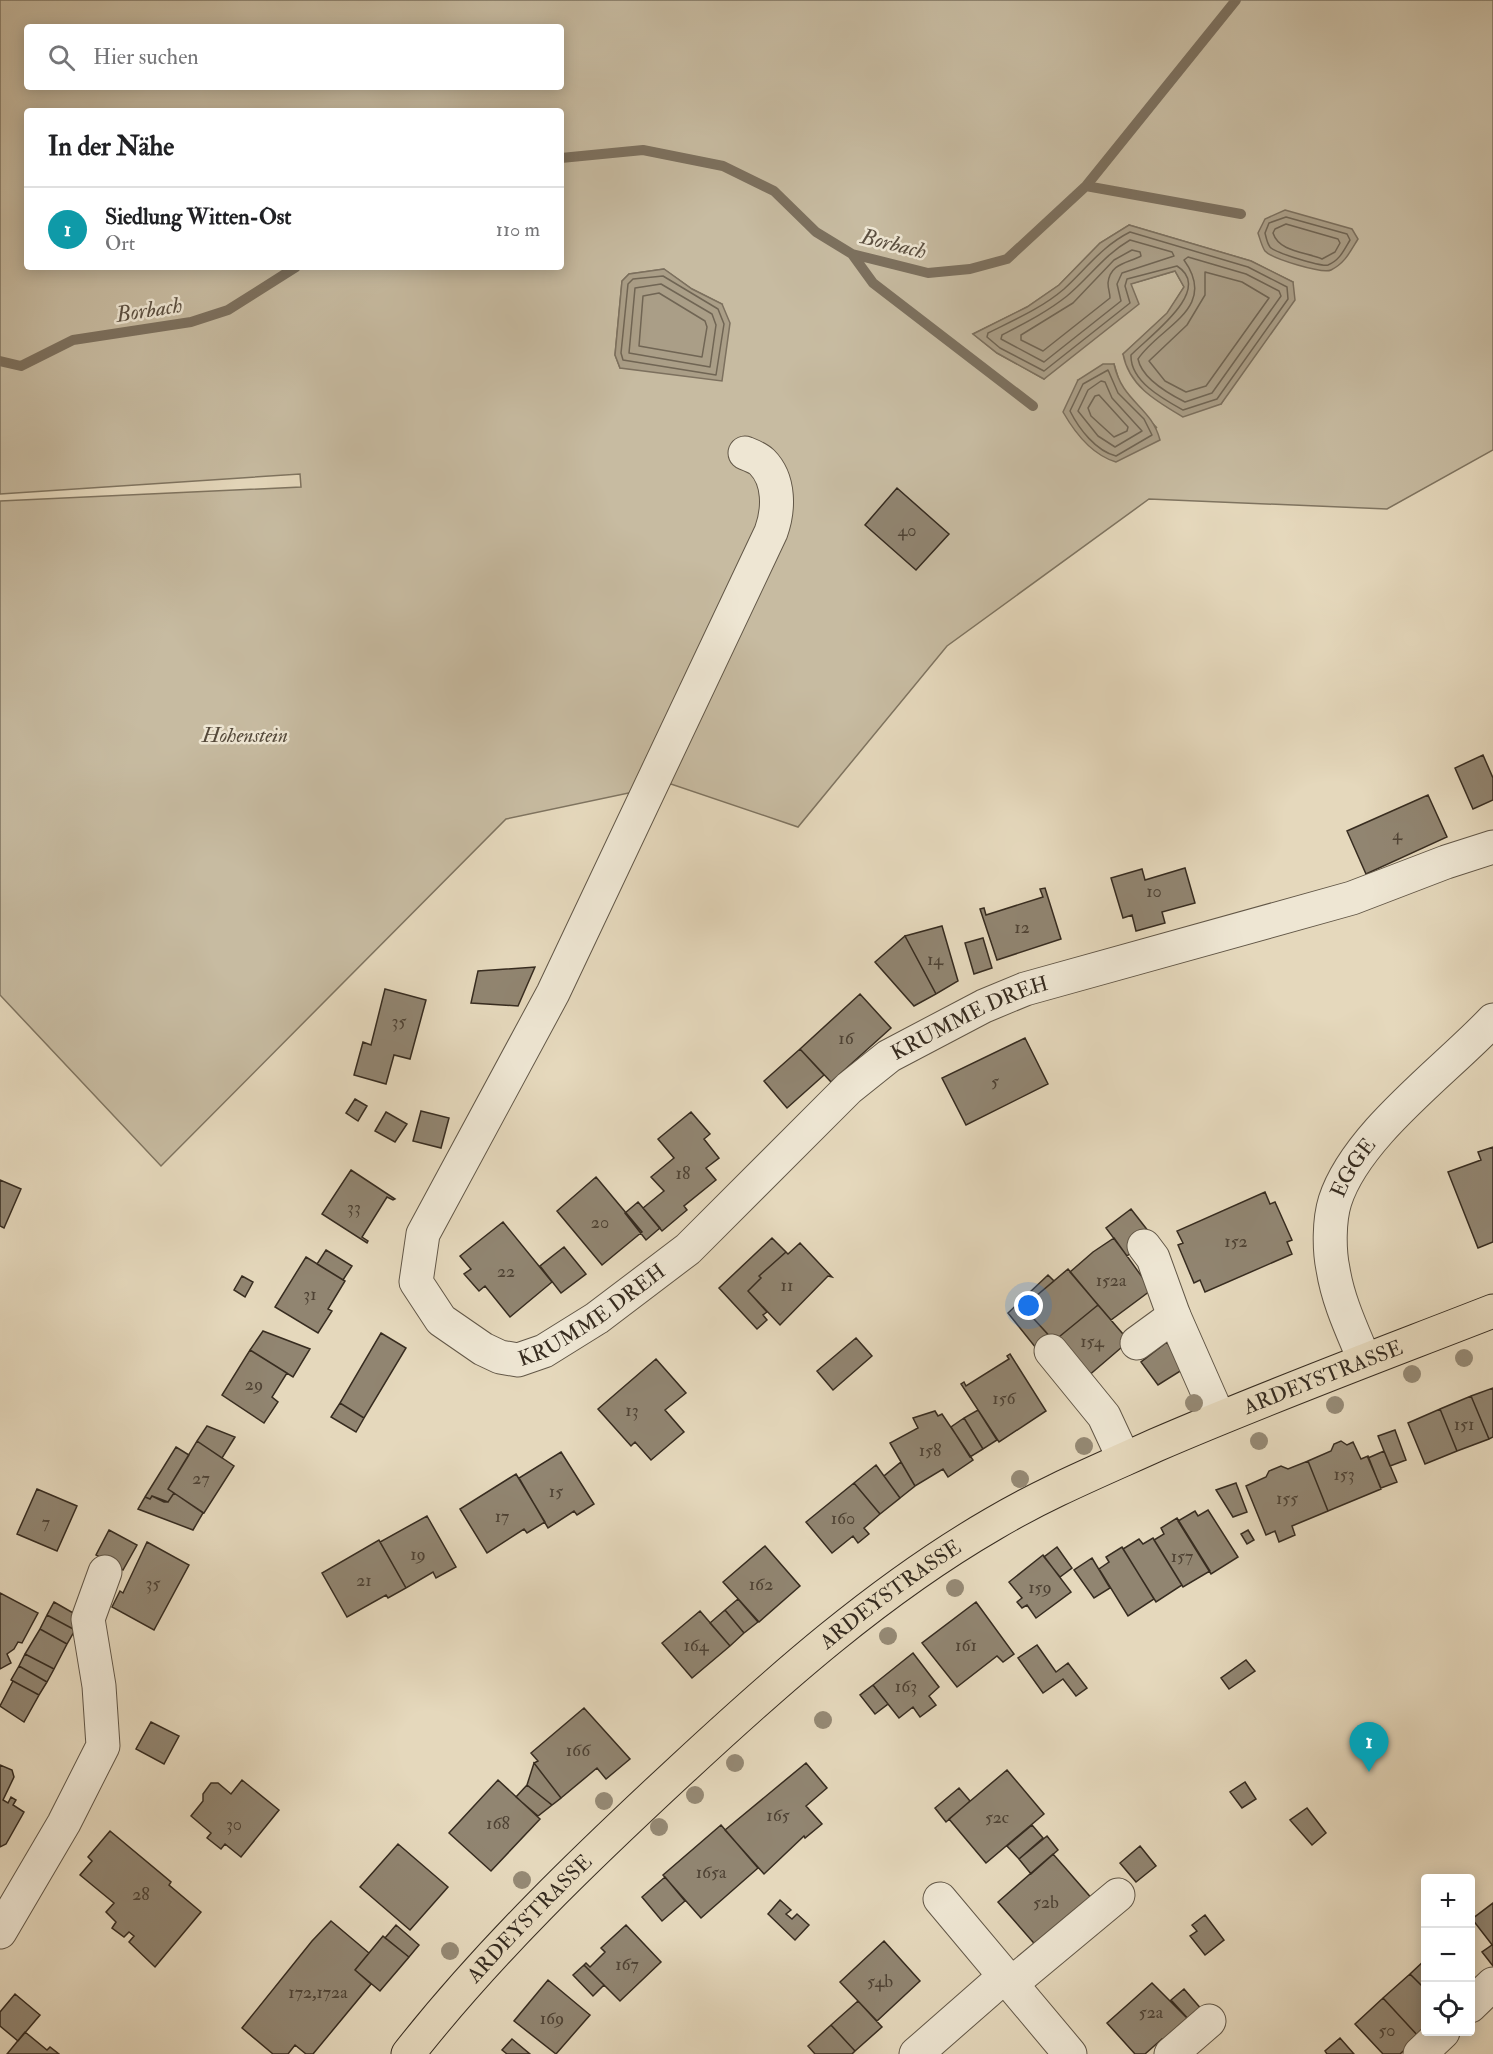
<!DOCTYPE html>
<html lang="de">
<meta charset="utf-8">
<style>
body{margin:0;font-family:"IM FELL Double Pica",serif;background:#f6f6f6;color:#202124}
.controls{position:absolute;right:18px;bottom:18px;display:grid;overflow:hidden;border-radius:6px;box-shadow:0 3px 15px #0003}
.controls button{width:54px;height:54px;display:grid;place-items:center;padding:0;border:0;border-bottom:2px solid #e0e0e0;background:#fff;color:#202124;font:30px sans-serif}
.you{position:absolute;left:1029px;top:1306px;width:21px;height:21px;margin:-15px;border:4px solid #fff;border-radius:50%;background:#1a73e8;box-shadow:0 0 0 9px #1a73e833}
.badge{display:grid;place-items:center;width:39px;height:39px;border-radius:50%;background:#b45309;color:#fff;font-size:20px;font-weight:700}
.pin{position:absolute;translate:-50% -50px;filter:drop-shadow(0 2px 3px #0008)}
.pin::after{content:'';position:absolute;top:32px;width:21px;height:18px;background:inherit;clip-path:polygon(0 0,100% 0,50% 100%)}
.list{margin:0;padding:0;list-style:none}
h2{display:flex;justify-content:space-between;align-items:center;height:78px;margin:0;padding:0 24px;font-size:26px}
h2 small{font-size:20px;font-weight:400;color:#757577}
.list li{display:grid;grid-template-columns:39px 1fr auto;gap:18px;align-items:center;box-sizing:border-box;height:84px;padding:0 24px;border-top:2px solid #e0e0e0}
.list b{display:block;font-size:22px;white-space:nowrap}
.list p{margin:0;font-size:20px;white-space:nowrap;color:#757577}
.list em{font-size:20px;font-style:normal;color:#757577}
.icon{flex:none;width:33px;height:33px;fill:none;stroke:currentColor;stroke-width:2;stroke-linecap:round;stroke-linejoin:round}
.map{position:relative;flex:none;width:1493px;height:2054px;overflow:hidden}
.search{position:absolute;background:#fff;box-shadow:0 3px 15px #0003;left:24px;top:24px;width:540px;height:66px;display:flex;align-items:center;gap:15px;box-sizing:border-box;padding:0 21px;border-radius:6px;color:#757577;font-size:22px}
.panel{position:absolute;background:#fff;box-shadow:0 3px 15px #0003;left:24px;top:108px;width:540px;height:162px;border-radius:6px}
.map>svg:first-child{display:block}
.green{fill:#c7bba1;stroke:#7f7460;stroke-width:1.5;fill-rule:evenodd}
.water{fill:#aa9e87;stroke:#7c705e;stroke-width:1.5}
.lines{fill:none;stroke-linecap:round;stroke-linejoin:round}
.shore{stroke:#706554;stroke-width:1.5}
.stream{stroke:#7c705e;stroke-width:10}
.building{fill:#918571;stroke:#372c20;stroke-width:1.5}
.minor-casing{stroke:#625747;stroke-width:35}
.major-casing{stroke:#372c20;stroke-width:35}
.minor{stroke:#eee6d3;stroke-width:33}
.major{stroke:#e5d8bc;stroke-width:33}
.tree{fill:#958974}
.labels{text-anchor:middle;stroke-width:5;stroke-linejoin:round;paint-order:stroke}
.number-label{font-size:18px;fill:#4e4234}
.park-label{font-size:21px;font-style:italic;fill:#54493a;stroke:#eee6d3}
.street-label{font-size:21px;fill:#372c20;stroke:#eee6d3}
.water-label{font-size:22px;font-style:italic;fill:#5a4e3f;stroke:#eee6d3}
</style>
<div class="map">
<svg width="1493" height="2054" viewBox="0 0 1493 2054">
<rect width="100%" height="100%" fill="#e5d8bc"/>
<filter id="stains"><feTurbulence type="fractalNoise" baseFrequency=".00333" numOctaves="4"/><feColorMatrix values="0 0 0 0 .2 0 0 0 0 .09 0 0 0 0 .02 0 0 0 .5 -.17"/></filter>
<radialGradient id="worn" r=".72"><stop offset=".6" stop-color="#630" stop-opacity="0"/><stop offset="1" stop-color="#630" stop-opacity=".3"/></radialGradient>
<path class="green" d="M0,0h1493v450l-106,59 -238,-10 -202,147 -149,181 -127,-43 -165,35 -345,347 -161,-171v-494l301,-14 -1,-13 -300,20zM27,27h534v60h-534zM27,111h534v156h-534zM1129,225l122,36 42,21 -72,122 -98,-50 45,-41 16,-26 -9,-16 -45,13 -86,95 -47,-26 -24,-19 54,-27 32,-22 41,-42zM664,269l28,20 30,15 -94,64h-8l-5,-13 7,-74 7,-7zM1114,364l8,26 35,38 -79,-48z"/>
<path class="water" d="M1285,210l67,19 6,10c-8,13 -13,24 -27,31 -8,4 -59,-11 -66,-19 -3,-4 -5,-12 -7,-18l7,-14z
M1129,225l122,36 42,21 2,18 -74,104 -38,13c-27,-16 -54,-31 -60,-63l44,-41 17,-26 -9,-16 -44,13 8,20 -95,75 -47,-26 -24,-19 54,-27 32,-22 41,-42z
M664,269l28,20 30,15 8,19 -8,58 -102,-13 -5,-13 7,-74 7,-7z
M1103,364h11c8,38 37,42 46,76l-44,22c-24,-7 -41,-29 -53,-50l15,-32z"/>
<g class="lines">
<path class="shore" d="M1286,217l61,17 3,6c-6,10 -10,20 -22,25 -6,2 -53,-12 -58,-18 -3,-4 -4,-10 -5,-14l4,-10z
M1286,224l52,15 2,4 -5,9 -13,7c-16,-7 -43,-7 -49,-26l2,-4z
M1130,232l118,35 39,20 1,12 -71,100 -34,11c-20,-11 -53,-29 -52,-55 17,-18 84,-65 46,-89l-50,13 -2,7 5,17 -86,68 -44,-23 -13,-11 1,-4c26,-13 54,-25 76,-44 22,-20 38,-43 66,-57z
M1130,240l42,12 2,4 -52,17 -5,11 4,17 -77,61 -43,-23 1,-4c23,-12 45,-23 65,-39 22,-18 37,-41 63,-56z
M1132,250l8,2 1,4c-13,7 -31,7 -33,27 0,6 2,10 2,15l-67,53 -22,-11v-5l52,-32 41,-43z
M1188,257l58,17 33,17 2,5 -69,97 -27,9c-16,-8 -43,-23 -47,-43 22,-33 81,-50 46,-99z
M1205,272l37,10 27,16 -63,88 -20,6 -21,-11 -16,-20 38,-36 18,-30z
M663,276l55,33 6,15 -8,51 -93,-15 -2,-7 7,-69 5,-5z
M661,284l51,30 4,11 -6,42 -81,-14 6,-65z
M659,293l46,28 2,6 -5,30 -63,-11 4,-50z
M1108,370l10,23 26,26 8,16 -36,21c-20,-5 -37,-27 -46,-45l13,-27z
M1101,381l4,1 7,16 30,33 -27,16 -17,-11 -20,-25 10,-21z
M1099,395l29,32 -1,4 -13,6 -23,-21 -3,-8 7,-12z"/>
<path class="stream" d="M561,158l82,-8 80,16 51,25 42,41 36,22 76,19 42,-4 37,-10 79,-73 150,-186
M1086,186l155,28
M852,254l21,29 160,123
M0,361l21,5 52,-26 118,-18 37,-12 68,-43"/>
</g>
<path class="building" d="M897,488l52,46 -33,36 -51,-45z
M1483,755l10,23v22l-20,9 -18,-41z
M1428,795l19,42 -81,37 -19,-43z
M1185,868l10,35 -33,9 3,11 -29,8 -4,-16 -9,3 -12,-40 31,-9 3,11z
M1045,888l16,51 -64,21 -17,-51 4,-1 2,7 57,-18 -3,-8z
M942,926l16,55 -22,13 -31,-58z
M905,936l31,58 -22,12 -39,-44z
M983,938l9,30 -18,6 -9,-31z
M535,967l-17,39 -47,-3 7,-32z
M385,989l41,11 -16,59 -16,-4 -8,29 -32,-9 9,-33 8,3z
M860,994l31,34 -60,54 -31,-33z
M1025,1038l23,46 -82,41 -24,-47z
M800,1049l24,26 -37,33 -23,-27z
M355,1099l12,7 -9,15 -12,-8z
M421,1111l28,7 -8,30 -28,-7z
M386,1112l21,12 -12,18 -20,-11z
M691,1112l19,22 -6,5 15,19 -13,10 10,12 -32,26 3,4 -25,21 -19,-23 21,-17 -13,-14 23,-19 -16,-19z
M1493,1147v95l-15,6 -30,-76 33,-12 -3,-8z
M351,1170l44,29 -2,1 -6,-3 -25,40 6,4 -1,2 -45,-29z
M596,1177l46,55 -40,33 -45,-54z
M0,1180l21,9 -17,39 -4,-2z
M1265,1192l5,12 5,-2 17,38 -5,2 5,12 -87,38 -5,-12 -6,3 -16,-38 5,-2 -6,-12z
M638,1202l22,26 -14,12 -21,-27z
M1131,1209l21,27 -25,20 -21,-28z
M503,1222l49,60 -42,35 -25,-31 -6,5 -15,-17 7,-5 -11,-13z
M772,1238l14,14 -27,24 2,2 -13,13 19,21 -4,3 4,5 -10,9 -38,-41z
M1114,1238l36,50h4l-43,32 -41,-48 23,-20z
M800,1243l32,34 -4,-1 -48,49 -32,-34 13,-13 -2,-2 27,-24 2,2z
M564,1247l22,27 -25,19 -21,-27z
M326,1250l26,16 -9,14 -26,-16z
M306,1257l39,24 -17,28 4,2 -14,22 -43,-26z
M1068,1269l30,36 -44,36 -31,-34z
M1048,1275l6,6 -31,26 31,34 -14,12 -32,-40z
M242,1276l11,6 -8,15 -11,-7z
M1098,1305l31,36 -42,36 -33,-36z
M263,1331l47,18 -17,28 -43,-27z
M381,1333l25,15 -42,70 -24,-15z
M856,1338l16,18 -39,34 -16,-19z
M1167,1342l15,28 -24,15 -17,-23z
M250,1350l37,23 -15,24 6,5 -14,21 -42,-28z
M1010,1354l36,57 -47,31 -38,-58 3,-2 2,4 43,-27 -2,-3z
M656,1359l30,34 -21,17 19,22 -33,28 -16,-18 -4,4 -33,-37z
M1493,1388v49l-4,2 -18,-43z
M1471,1396l18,43 -32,12 -17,-42z
M340,1403l24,15 -8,14 -25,-15z
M1440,1409l17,42 -32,13 -17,-41z
M978,1410l19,30 -14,9 -19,-31z
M935,1411l3,5 4,-2 31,46 -25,17 -5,-8 -28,17 -25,-43 28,-15 -5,-10z
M964,1418l19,31 -13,8 -19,-30z
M207,1426l28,11 -13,21 -25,-17z
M1395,1430l11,30 -16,6 -12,-30z
M197,1441l37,25 -30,47 -36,-24z
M1341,1441l6,4 6,-3 8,17 7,-3 13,33 -53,22 -20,-50 23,-10 3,-7z
M176,1447l13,8 -21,34 6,4 -6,9 -16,-6 -2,3 -5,-2z
M1384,1451l13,31 -16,6 -13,-30z
M561,1452l33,52 -17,11 -3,-4 -26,17 -29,-50z
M1308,1461l20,50 -36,15 3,9 -16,7 -4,-11 -9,4 -20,-49 20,-9 3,-6 12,-5 7,3z
M901,1462l14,24 -15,12 -16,-22z
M876,1465l24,33 -20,16 -26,-31z
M516,1474l29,48 -18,11 -3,-4 -37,24 -27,-44z
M854,1483l26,31 -16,14 5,6 -11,9 -5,-7 -21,17 -26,-31z
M1236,1483l11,29 -14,5 -17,-27z
M37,1489l40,17 -20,45 -40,-17z
M174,1493l29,20 -10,17 -55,-21 7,-12 5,2 2,-3 12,6h4z
M1208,1510l30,47 -27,17 -33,-53 17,-10 3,5z
M427,1516l29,51 -20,11 -3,-6 -27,16 -26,-46z
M1177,1518l33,53 -27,16 -29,-47 10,-6 -3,-6z
M109,1530l28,15 -14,25 -27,-15z
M1248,1530l6,10 -7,4 -6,-10z
M1153,1538l29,47 -26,17 -33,-53 16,-10 4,5z
M379,1540l27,48 -18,10 -2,-3 -39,22 -25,-44z
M147,1542l42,23 -35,65 -42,-23 8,-16 3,2z
M765,1546l35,40 -41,36 -36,-40z
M1057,1547l15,21 -12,9 -16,-20z
M1122,1547l32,52 -26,17 -29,-47 10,-7 -3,-5z
M1043,1555l28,37 -35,26 -9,-13 -5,3 -5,-6 5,-4 -13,-16z
M1092,1558l18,30 -16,10 -20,-28z
M0,1593l38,20 -16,30 -4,-1 -4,7 -7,5 4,9 -11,6z
M738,1599l20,23 -14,11 -19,-23z
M54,1602l28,16 -7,12 -28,-15z
M976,1602l38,52 -11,8 -6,-6 -40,31 -35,-44z
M725,1610l19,23 -14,13 -20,-23z
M700,1611l30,35 -38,32 -30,-35z
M47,1615l28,15 -8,14 -27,-15z
M40,1629l27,15 -13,25 -29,-15z
M1037,1645l19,27 12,-9 19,25 -11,8 -13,-17 -20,14 -25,-35z
M913,1653l26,34 -10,9 7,9 -16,12 -7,-10 -14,11 -26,-33z
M25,1654l29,15 -7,13 -28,-16z
M1246,1660l9,11 -26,18 -8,-11z
M19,1666l28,16 -8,13 -28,-15z
M13,1681l26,14 -15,27 -24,-16z
M873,1685l15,19 -13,10 -15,-19z
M584,1708l46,51 -24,20 -9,-11 -36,30 -27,-35 4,-2 -7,-8z
M151,1722l28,14 -15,28 -28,-15z
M534,1763l27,35 -9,7 -25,-20z
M806,1763l21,25 -21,18 16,18 -17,14 -1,-2 -40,38 -39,-44z
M0,1765l12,5 2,7 -11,23 5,3 3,-6 5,3 -3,5 11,7 -18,32 -6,3z
M1007,1770l37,44 -58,49 -37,-44z
M242,1780l37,30 -38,47 -16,-13 -4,5 -14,-11 4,-5 -20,-17 12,-15v-7l8,-11h7l13,11z
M498,1780l42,39 -49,52 -42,-38z
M1245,1782l11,17 -14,9 -12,-16z
M527,1785l25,20 -14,11 -22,-19z
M959,1788l11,13 -24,21 -11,-14z
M1307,1808l19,25 -14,12 -22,-25z
M721,1825l37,43 -57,50 -38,-43z
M1032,1825l11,13 -24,21 -12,-13z
M110,1831l61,51 -2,3 32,27 -46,55 -26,-25 5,-6 -5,-4 -5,5 -12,-9 4,-6 -10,-10 8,-9 -34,-28 12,-14 -4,-4z
M1047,1836l11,14 -27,24 -12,-15z
M398,1844l50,43 -38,43 -50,-43z
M1140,1846l16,20 -20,16 -16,-19z
M1053,1854l41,47 -55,48 -41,-47z
M665,1877l20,24 -23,20 -20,-24z
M780,1900l11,10 -5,4 6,5 5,-5 12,11 -14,15 -27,-26z
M1493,1903v43l-21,-27z
M1205,1915l19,25 -19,15 -15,-19 7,-5 -5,-6z
M331,1921l38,32 -14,17 16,14 -58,70h-7l-11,-9 -7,9h-15l-31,-26 70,-87z
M396,1925l23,20 -10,12 -24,-19z
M626,1925l35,37 -41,39 -36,-36 2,-2 4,4 15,-15 -4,-4z
M383,1936l26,21 -29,34 -25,-21z
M884,1941l36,40 -43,40 -37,-39z
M1492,1945l1,1v20l-11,-14z
M1426,1959v31l-16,-16z
M584,1965l20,20 -11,11 -20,-21z
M1410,1974l16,16v40l-7,7 -36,-39z
M548,1980l42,35 -34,39 -42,-33z
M1152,1983l39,39 -24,22 -5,-5 -17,15h-10l-28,-31z
M1184,1989l19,22 -12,11 -20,-22z
M15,1994l25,21 -22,26 -18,-15v-14z
M1383,1998l36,39 -19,17h-17l-28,-30z
M858,2001l24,26 -27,24 -24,-26z
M831,2025l24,26 -3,3h-37l-7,-8z
M25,2032l22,18 3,-3 9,7h-52z
M1340,2038l14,16h-27l-2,-3z
M512,2039l18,15h-23l-5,-4z"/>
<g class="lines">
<g class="minor-casing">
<g id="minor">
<path id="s1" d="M745,453c5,2 13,5 17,9 18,18 17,48 9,70l-218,461 -130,241 -7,48 25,38 42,29 17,8 18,3 26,-9 53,-33 91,-69 161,-161 40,-32 95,-50 41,-17 327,-91 94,-36 47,-15"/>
<path d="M1144,1246l9,12 21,58 45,102"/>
<path d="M1137,1343l37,-27"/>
<path d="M1051,1351l53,65 20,43"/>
<path id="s2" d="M1364,1359c-12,-29 -26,-58 -31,-90 -4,-19 -4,-49 2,-68 21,-66 110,-130 158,-181"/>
<path d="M940,1899l130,155"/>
<path d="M0,1932l64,-109 39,-77 -4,-60 -11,-67 17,-47"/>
<path d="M1011,1984l107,-89"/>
<path d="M1470,2006l23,-22"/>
<path d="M916,2054l89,-78"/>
<path d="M1171,2054l38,-33"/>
<path d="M1420,2054l23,-22"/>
</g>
</g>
<g class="major-casing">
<g id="major">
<path id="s3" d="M408,2054c82,-104 177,-195 274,-285 96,-89 197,-179 311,-245 52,-31 108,-54 163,-79 111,-48 224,-90 337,-134"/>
</g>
</g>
<use href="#minor" class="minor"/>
<use href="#major" class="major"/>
</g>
<g class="tree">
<circle cx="1464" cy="1358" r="9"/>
<circle cx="1412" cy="1374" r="9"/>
<circle cx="1194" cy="1403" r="9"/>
<circle cx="1335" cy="1405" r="9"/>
<circle cx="1259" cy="1441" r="9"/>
<circle cx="1084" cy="1446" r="9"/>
<circle cx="1020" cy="1479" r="9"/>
<circle cx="955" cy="1588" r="9"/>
<circle cx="888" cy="1636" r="9"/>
<circle cx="823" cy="1720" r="9"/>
<circle cx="735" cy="1763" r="9"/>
<circle cx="695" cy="1795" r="9"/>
<circle cx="604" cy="1801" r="9"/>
<circle cx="659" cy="1827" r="9"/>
<circle cx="522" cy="1880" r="9"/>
<circle cx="450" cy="1951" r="9"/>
</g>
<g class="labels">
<g class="number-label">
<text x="907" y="536">40</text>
<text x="1397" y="840">4</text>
<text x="1154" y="897">10</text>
<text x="1022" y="933">12</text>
<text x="935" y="965">14</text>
<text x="399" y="1027">35</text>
<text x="846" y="1044">16</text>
<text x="995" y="1087">5</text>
<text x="683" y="1179">18</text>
<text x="354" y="1213">33</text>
<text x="600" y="1228">20</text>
<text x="1236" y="1247">152</text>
<text x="506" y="1277">22</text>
<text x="1111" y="1286">152a</text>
<text x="787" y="1291">11</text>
<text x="310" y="1300">31</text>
<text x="1092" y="1347">154</text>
<text x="254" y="1390">29</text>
<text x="1004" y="1404">156</text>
<text x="632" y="1416">13</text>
<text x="1464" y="1430">151</text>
<text x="930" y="1456">158</text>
<text x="1344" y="1480">153</text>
<text x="201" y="1484">27</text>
<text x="556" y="1497">15</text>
<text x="1287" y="1504">155</text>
<text x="502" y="1522">17</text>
<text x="843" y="1524">160</text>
<text x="46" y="1528">7</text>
<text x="418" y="1560">19</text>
<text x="1182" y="1562">157</text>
<text x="364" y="1586">21</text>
<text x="153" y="1589">35</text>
<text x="761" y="1590">162</text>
<text x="1040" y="1593">159</text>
<text x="696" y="1651">164</text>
<text x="966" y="1651">161</text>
<text x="906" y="1692">163</text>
<text x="578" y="1756">166</text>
<text x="778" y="1821">165</text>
<text x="997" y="1823">52c</text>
<text x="498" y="1829">168</text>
<text x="234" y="1830">30</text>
<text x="711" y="1878">165a</text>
<text x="141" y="1900">28</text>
<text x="1046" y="1908">52b</text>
<text x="627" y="1970">167</text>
<text x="880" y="1987">54b</text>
<text x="318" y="1998">172,172a</text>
<text x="1151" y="2018">52a</text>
<text x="552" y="2024">169</text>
<text x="1387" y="2036">50</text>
</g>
<g class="park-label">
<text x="245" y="742">Hohenstein</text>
</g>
<g class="street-label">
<text dy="7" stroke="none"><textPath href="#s1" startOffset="1632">KRUMME DREH</textPath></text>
<text dy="7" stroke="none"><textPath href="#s2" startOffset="202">EGGE</textPath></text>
<text dy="7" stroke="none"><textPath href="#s1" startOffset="1146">KRUMME DREH</textPath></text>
<text dy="7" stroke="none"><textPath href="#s3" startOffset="1154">ARDEYSTRASSE</textPath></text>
<text dy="7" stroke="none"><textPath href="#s3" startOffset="668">ARDEYSTRASSE</textPath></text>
<text dy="7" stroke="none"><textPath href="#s3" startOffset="182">ARDEYSTRASSE</textPath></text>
</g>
<g class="water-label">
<text transform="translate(894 243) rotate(14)" y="8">Borbach</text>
<text transform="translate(149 309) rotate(-9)" y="8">Borbach</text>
</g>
</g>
<rect width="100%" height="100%" filter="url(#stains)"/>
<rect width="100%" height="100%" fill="url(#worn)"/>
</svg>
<div class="controls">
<button>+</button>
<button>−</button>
<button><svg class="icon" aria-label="locate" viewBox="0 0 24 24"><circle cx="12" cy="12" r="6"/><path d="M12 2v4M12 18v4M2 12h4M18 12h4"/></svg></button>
</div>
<div class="you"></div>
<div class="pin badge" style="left:1369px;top:1772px;background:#0f9aa8">1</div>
<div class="search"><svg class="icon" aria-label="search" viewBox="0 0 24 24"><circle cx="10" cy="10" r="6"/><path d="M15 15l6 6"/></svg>Hier suchen</div>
<section class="panel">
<h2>In der Nähe<small></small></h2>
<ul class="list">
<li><span class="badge" style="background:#0f9aa8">1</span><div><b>Siedlung Witten-Ost</b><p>Ort</p></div><em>110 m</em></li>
</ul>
</section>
</div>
